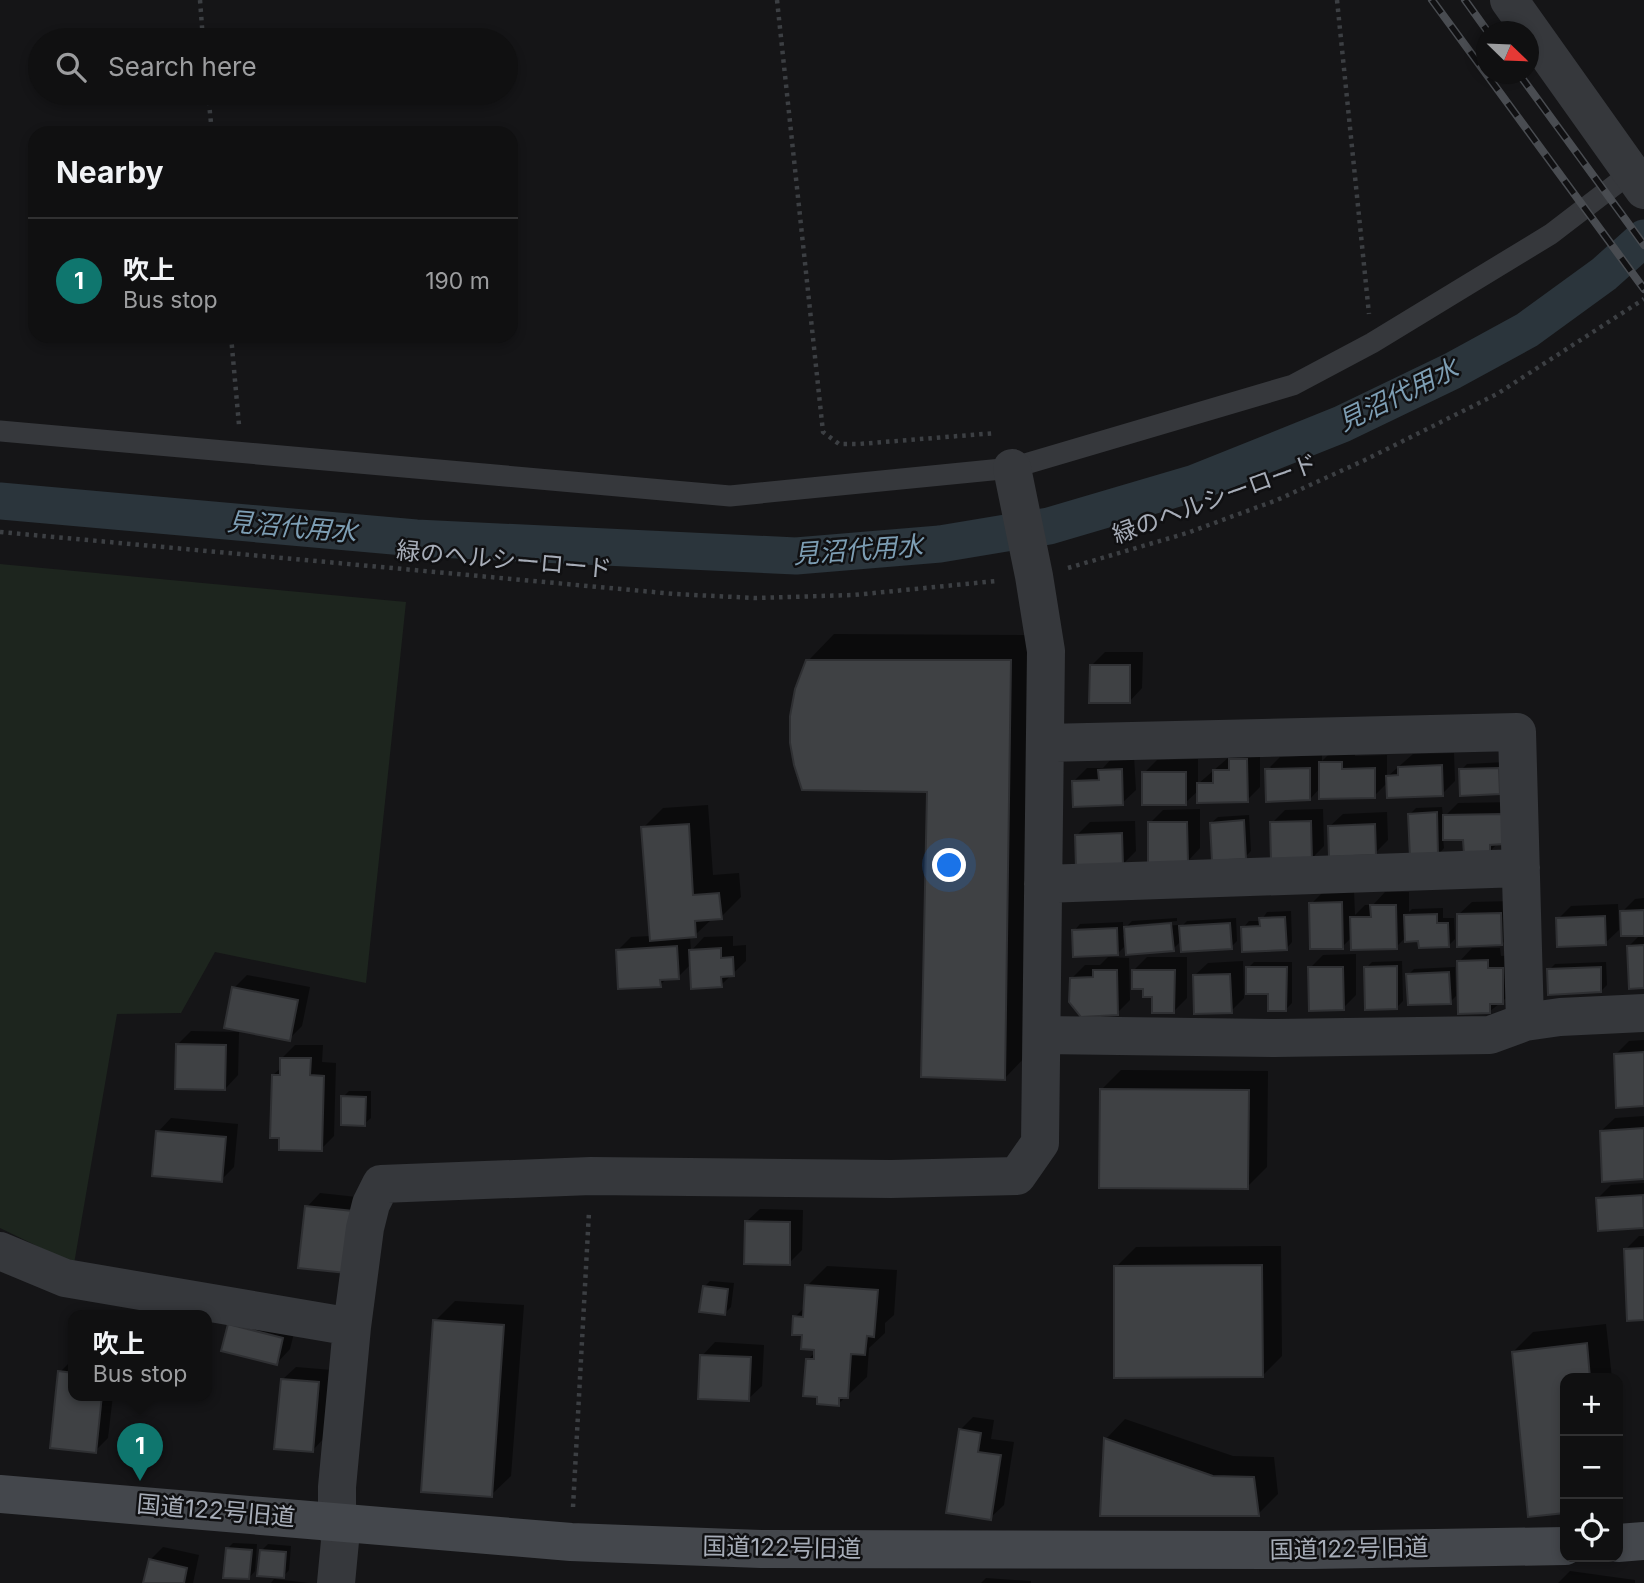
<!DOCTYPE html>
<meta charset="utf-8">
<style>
body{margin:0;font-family:Inter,"Noto Sans JP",sans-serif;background:#19191a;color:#f1f3f6}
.controls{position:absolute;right:21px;bottom:21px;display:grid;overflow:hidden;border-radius:14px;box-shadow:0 4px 10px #0003}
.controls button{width:63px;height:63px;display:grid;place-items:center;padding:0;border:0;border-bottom:2px solid #303031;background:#101011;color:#f1f3f6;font:35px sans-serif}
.compass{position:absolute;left:1476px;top:21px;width:63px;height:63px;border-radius:50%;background:#101011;box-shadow:0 4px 10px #0003;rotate:113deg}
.you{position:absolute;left:950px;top:866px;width:24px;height:24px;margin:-18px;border:5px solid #fff;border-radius:50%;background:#1a73e8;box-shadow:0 0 0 10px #1a73e833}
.badge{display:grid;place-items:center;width:46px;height:46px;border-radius:50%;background:#0f766e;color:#fff;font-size:23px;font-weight:700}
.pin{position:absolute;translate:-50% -58px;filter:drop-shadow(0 2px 4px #0008)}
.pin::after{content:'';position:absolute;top:37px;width:24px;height:21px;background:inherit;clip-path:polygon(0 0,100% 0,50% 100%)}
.popup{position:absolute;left:68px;top:1310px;width:144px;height:91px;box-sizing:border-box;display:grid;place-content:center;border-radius:14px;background:#101011;filter:drop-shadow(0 2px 5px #0005);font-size:23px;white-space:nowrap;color:#9c9d9f}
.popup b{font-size:26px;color:#f1f3f6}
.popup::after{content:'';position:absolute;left:50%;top:100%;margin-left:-14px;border:14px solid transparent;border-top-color:#101011}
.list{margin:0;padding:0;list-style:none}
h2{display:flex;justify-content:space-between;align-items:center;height:91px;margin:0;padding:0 28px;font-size:30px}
h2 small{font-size:23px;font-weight:400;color:#9c9d9f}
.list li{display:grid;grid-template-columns:46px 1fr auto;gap:21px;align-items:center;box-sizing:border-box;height:126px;padding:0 28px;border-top:2px solid #303031}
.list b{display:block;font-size:26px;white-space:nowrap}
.list p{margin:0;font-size:23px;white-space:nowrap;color:#9c9d9f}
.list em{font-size:23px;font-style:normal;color:#9c9d9f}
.icon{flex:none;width:38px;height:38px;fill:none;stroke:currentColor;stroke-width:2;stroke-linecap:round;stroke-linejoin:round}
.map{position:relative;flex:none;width:1644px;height:1583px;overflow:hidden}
.search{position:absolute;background:#101011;box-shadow:0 4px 10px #0003;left:28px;top:28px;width:490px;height:77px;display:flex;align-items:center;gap:18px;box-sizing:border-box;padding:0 24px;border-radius:38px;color:#9c9d9f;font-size:26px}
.panel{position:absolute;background:#101011;box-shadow:0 4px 10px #0003;left:28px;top:126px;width:490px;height:217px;border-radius:21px}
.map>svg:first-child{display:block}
.green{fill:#1d251e}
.shadow{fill:#0007}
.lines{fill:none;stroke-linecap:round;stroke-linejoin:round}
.canal{stroke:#2b353c;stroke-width:37}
.building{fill:#3f4144;stroke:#2f3033;stroke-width:2}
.path{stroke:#3c3f43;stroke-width:4.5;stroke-dasharray:3.5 5;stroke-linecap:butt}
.lane{stroke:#36383c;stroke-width:21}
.street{stroke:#36383c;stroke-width:38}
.secondary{stroke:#44474c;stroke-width:38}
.rail-casing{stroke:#494c51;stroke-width:8}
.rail{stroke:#101012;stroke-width:5;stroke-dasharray:16;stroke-linecap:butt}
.labels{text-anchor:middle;stroke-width:5;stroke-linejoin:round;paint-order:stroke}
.street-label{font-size:24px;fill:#a7adb8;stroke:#101012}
.water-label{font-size:26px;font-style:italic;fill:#7d9eb4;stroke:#101012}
</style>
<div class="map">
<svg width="1644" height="1583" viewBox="0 0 1644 1583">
<rect width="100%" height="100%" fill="#151517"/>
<path class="green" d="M0,564l406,38 -40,381 -151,-31 -34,61 -64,1 -43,250 -74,-36z"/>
<path class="shadow" d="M834,634l203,1 -7,417 -26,27 -75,-289 -121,-129z
M1105,652h38l-1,36 -13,14 -37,-37z
M1260,747v40l-13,13 -48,-10 -14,13 -41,-30 13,-13 41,-1v25l30,-26z
M1334,749h21v7l32,-1v22l26,-23 41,-1 1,28 -13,13 -54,-12 -14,14 -53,-9 -11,12 -43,-29 13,-13 42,-2v6z
M1134,756l2,34 -14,13 -48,-22 13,-13h16l10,-11z
M1505,762v25l-44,-17 6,-6z
M1516,802l-18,41 -9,9 -24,-14h-22l1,10 -6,7 -28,-41 6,-6 26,-1 1,11 15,-15z
M708,805l5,70 26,-2 2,24 -20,20 -8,1 -18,17 -5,1 1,15 13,-14 29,-1v10l13,-1v16l-25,24 -30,-21 -13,13 -11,1 -7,7 -43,-34 14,-14 20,-1 -8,-108 20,-20z
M1200,809v39l-13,14 -37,-39 13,-13z
M1323,809l1,37 -13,13 -39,-36 13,-13z
M1387,812l1,28 -13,13 -46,-26 14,-13z
M1249,815l2,36 -6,6 -34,-34 7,-6z
M1135,821l1,30 -13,13 -46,-29 13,-13z
M1354,890l1,25 10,-10h8l12,-13h24v20l3,-3 31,-1v10h11l1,21 -6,6 -42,-9 -11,11 -44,-10 -10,10 -31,-43 13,-13z
M1644,898v88l-15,-40 12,-12 -19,-22 13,-13z
M1514,901l1,29 -13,14 -44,-29 14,-13z
M1618,904l1,26 -14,13 -47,-24 13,-13z
M1291,911l1,31 -6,7 -43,-21 6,-7h12l6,-9z
M1177,918v3l-47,4v3l48,-3v5l9,-9 49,-3 1,23 -6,6 -49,-7 -9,9 -50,-14 1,12 -7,7 -43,-23 6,-7 43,-2v8l9,-9z
M1472,948h28l1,8 15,-1v35l-27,22 -30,-50z
M1356,954v41l-13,13 -33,-40 13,-13z
M1108,957l21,1 1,42 -13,13 -46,-34 14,-14h15z
M1147,957h40v41l-14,14 -28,-24 -12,-17z
M1243,961l1,37 -13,13 -37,-35 14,-13z
M1402,961l1,40 -6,6 -31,-39 6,-6z
M1254,962h38v41l-6,6 -38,-41z
M1606,962l1,23 -6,6 -52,-21 6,-6z
M1455,967l1,29 -6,6 -42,-27 6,-6z
M247,975l63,12 -8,39 -13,13 -55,-51z
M191,1031l48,1 -1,43 -13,14 -47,-45z
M1644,1040v65l-29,-50 14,-14z
M295,1045h28l-1,17 14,1 -2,73 -13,13 -48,-74 9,-8v-9z
M1121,1070l147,1 -1,96 -20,20 -146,-97z
M349,1091h22v27l-7,6 -21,-27z
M1644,1116v61l-43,-46 14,-13z
M171,1118l67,6 -4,43 -13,13 -63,-48z
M1644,1183v43l-46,-28 13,-13z
M320,1193l46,5 -7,60 -52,-51z
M760,1209l43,1 -1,40 -13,13 -43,-41z
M1639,1236h5v82l-19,-68z
M1281,1246l1,110 -20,20 -146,-109 20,-20z
M827,1266l70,4 -3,45 -9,8v10l-16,15 -2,29 -29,27 -30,-44 8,-9 -21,-34 11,-11 1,-20z
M710,1281l24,2 -3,24 -6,6 -21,-26z
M455,1301l69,4 -13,171 -20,19 -56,-174z
M243,1312l53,13 -6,24 -13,14 -54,-13z
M1606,1324l6,54h-47v133l-35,4 -17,-163 20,-20z
M715,1342l49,3 -2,41 -14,13 -46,-43z
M74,1358v37h39l-5,43 -13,13 -35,-79z
M296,1367l36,3 -7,67 -13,14 -30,-71z
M973,1417l21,3 -3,19 23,3 -10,63 -14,13 -30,-88z
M1125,1419l108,37 41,1 4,37 -20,20 -152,-75z
M1618,1438l5,49 -5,5z
M233,1543l24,1 -2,27 -6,7 -22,-29z
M268,1544l23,2 -2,24 -6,7 -21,-27z
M163,1547l36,8 -6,28h-48l5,-23z
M1570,1571l65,9v3h-77z
M986,1578l45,3v2h-50z
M274,1579l35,4h-38z"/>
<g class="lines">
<path class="canal" d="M0,501l416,37 380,18 144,-12 109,-18 146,-43 147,-59 110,-53 75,-41 77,-56 40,-36"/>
</g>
<path class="building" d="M806,660h205l-6,420 -84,-3 6,-285 -125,-2 -8,-25 -4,-22v-27l5,-27z
M1090,665h40v38h-41z
M1229,759h18l1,43 -51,1v-20h16v-13h16z
M1319,762h23v7l33,-1v30l-56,1z
M1442,765l1,31 -56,2 -1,-22 12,-1v-8z
M1310,768v32l-44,2 -1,-33z
M1499,768l1,26 -40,2 -1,-27z
M1122,769l1,36 -50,2 -1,-26 27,-1 -1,-10z
M1142,772h44v33h-44z
M1437,812l1,44 -28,2 -2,-44z
M1503,814l1,30 -14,1v8l-26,1 -1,-14h-20v-25z
M1244,820l2,39 -34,2 -2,-38z
M1311,821l1,40h-41l-1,-39z
M1148,822h39l1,41h-40z
M689,824l4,71 26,-2 3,26 -27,2 1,16 -46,4 -9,-114z
M1375,824l1,31 -47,2 -1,-31z
M1122,833l1,33 -47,2 -1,-33z
M1342,902l1,47h-33l-1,-46z
M1370,905h26l1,44 -46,1 -1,-33h21z
M1644,910v26h-23l-1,-25z
M1501,913l1,32 -45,2v-33z
M1437,914v9h11l1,24 -30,1 -1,-7 -13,1 -1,-27z
M1605,916l1,29 -49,2 -1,-29z
M1285,917l2,33 -45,2 -1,-25 19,-1 -1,-8z
M1171,923l3,28 -48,4 -2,-28z
M1230,923l2,26 -51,3 -2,-26z
M1117,928l1,27 -45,2 -1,-27z
M1644,945v43l-15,1 -2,-43z
M677,946l2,33 -19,1 1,7 -43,2 -2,-39z
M721,948v10l12,-1 1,19 -13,1 1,10 -31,2 -2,-39z
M1488,960v8h15v36h-13v9l-32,1 -1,-53z
M1397,966v43l-32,1 -1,-43z
M1246,967h41l-1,44h-18v-17h-22z
M1308,967h35l1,43 -35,1z
M1601,967v25l-53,3 -1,-26z
M1093,970h24l1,45 -37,2 -12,-15 1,-24 23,-1z
M1132,970h43l-1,43h-22v-16h-9v-8h-11z
M1449,972l2,32 -43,1 -2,-31z
M1230,974l2,39 -38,1 -1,-39z
M232,987l66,13 -8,41 -66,-13z
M176,1044l50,1 -1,45 -50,-1z
M1644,1052v54l-28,2 -2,-54z
M280,1058h31l-1,17 14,1 -2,75 -43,-1v-12h-9l2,-63h8z
M1100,1089l149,1 -1,99 -149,-1z
M341,1096l25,1 -1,29 -24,-1z
M1644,1128v51l-42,3 -2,-51z
M156,1131l70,6 -4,45 -70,-6z
M1643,1195l1,33 -46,3 -2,-33z
M305,1206l48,5 -7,62 -48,-5z
M745,1221l45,1v43l-46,-1z
M1644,1248v72l-17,1 -3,-72z
M1262,1265l1,112 -149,1v-112z
M805,1285l73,5 -4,47 -7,-1 -2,19 -14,-1 -3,44h-9v8l-22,-2v-7l-14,-1 3,-37h8v-9l-13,-1 1,-14h-10l1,-19 10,1z
M703,1286l25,3 -3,26 -26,-3z
M433,1320l71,5 -12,172 -71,-5z
M228,1324l55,14 -6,27 -56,-14z
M1587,1343l3,35h-25v135l-37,4 -16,-165z
M700,1355l51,2 -2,44 -51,-2z
M58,1371l16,2v22h28l-6,58 -46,-5z
M281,1379l38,3 -6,70 -39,-3z
M959,1429l22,4 -3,19 23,3 -10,65 -45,-7z
M1104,1438l109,38 41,1 5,39h-159z
M226,1548l26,2 -3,29 -26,-1z
M260,1550l26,2 -2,26 -27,-2z
M149,1559l38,9 -3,15h-41z"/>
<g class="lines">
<path class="path" d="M200,0l3,40
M777,0l46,432 16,12h20l137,-11
M1337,0l32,314
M208,93l4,40
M231,336l8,89
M0,532l675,62 79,4 100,-3 142,-14
M1068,568l119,-35 90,-33 88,-40 132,-66 147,-95
M573,1507l16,-295"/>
<path class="lane" d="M0,431l730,65 282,-28 281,-83 79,-42 179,-109 86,-66"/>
<path class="street" d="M1509,0l135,190
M1045,743l472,-11 8,290
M1043,884l478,-16
M1042,1035l233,3 215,-3 35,-13 35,-5 84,-4
M0,1251l65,27 287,49
M336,1583l4,-42 -3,-20v-34l15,-160 13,-99 6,-24 10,-20 210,-8 300,3 126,-3 23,-33 6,-492 -12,-75 -22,-108"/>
<path class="secondary" d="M0,1494l571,48 190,7 550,1 254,-4
M1618,1543l26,-2"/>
<g class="rail-casing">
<path id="rail" d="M1432,0l212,289
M1465,0l23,32
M1519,74l125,171"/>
</g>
<use href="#rail" class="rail"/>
</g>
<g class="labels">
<g class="street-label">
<text transform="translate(1215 499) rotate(-20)" y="8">緑のヘルシーロード</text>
<text transform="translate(504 560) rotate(5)" y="8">緑のヘルシーロード</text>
<text transform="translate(216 1511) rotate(5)" y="8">国道122号旧道</text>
<text transform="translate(782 1548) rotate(1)" y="8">国道122号旧道</text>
<text transform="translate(1349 1549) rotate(-1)" y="8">国道122号旧道</text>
</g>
<g class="water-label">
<text transform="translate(1398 395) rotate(-26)" y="9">見沼代用水</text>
<text transform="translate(292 527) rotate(5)" y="9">見沼代用水</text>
<text transform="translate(858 550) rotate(-4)" y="9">見沼代用水</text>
</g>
</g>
</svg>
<div class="controls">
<button>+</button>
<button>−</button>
<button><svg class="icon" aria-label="locate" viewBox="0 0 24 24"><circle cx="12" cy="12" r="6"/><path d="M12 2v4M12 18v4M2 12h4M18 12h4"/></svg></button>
</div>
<svg class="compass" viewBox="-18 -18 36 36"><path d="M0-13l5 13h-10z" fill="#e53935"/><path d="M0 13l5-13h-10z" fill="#9c9d9f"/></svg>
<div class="you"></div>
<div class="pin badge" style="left:140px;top:1481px">1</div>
<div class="popup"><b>吹上</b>Bus stop</div>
<div class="search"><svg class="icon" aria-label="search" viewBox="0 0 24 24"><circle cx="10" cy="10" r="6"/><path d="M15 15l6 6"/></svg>Search here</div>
<section class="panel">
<h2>Nearby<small></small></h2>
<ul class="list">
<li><span class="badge">1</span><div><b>吹上</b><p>Bus stop</p></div><em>190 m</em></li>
</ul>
</section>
</div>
